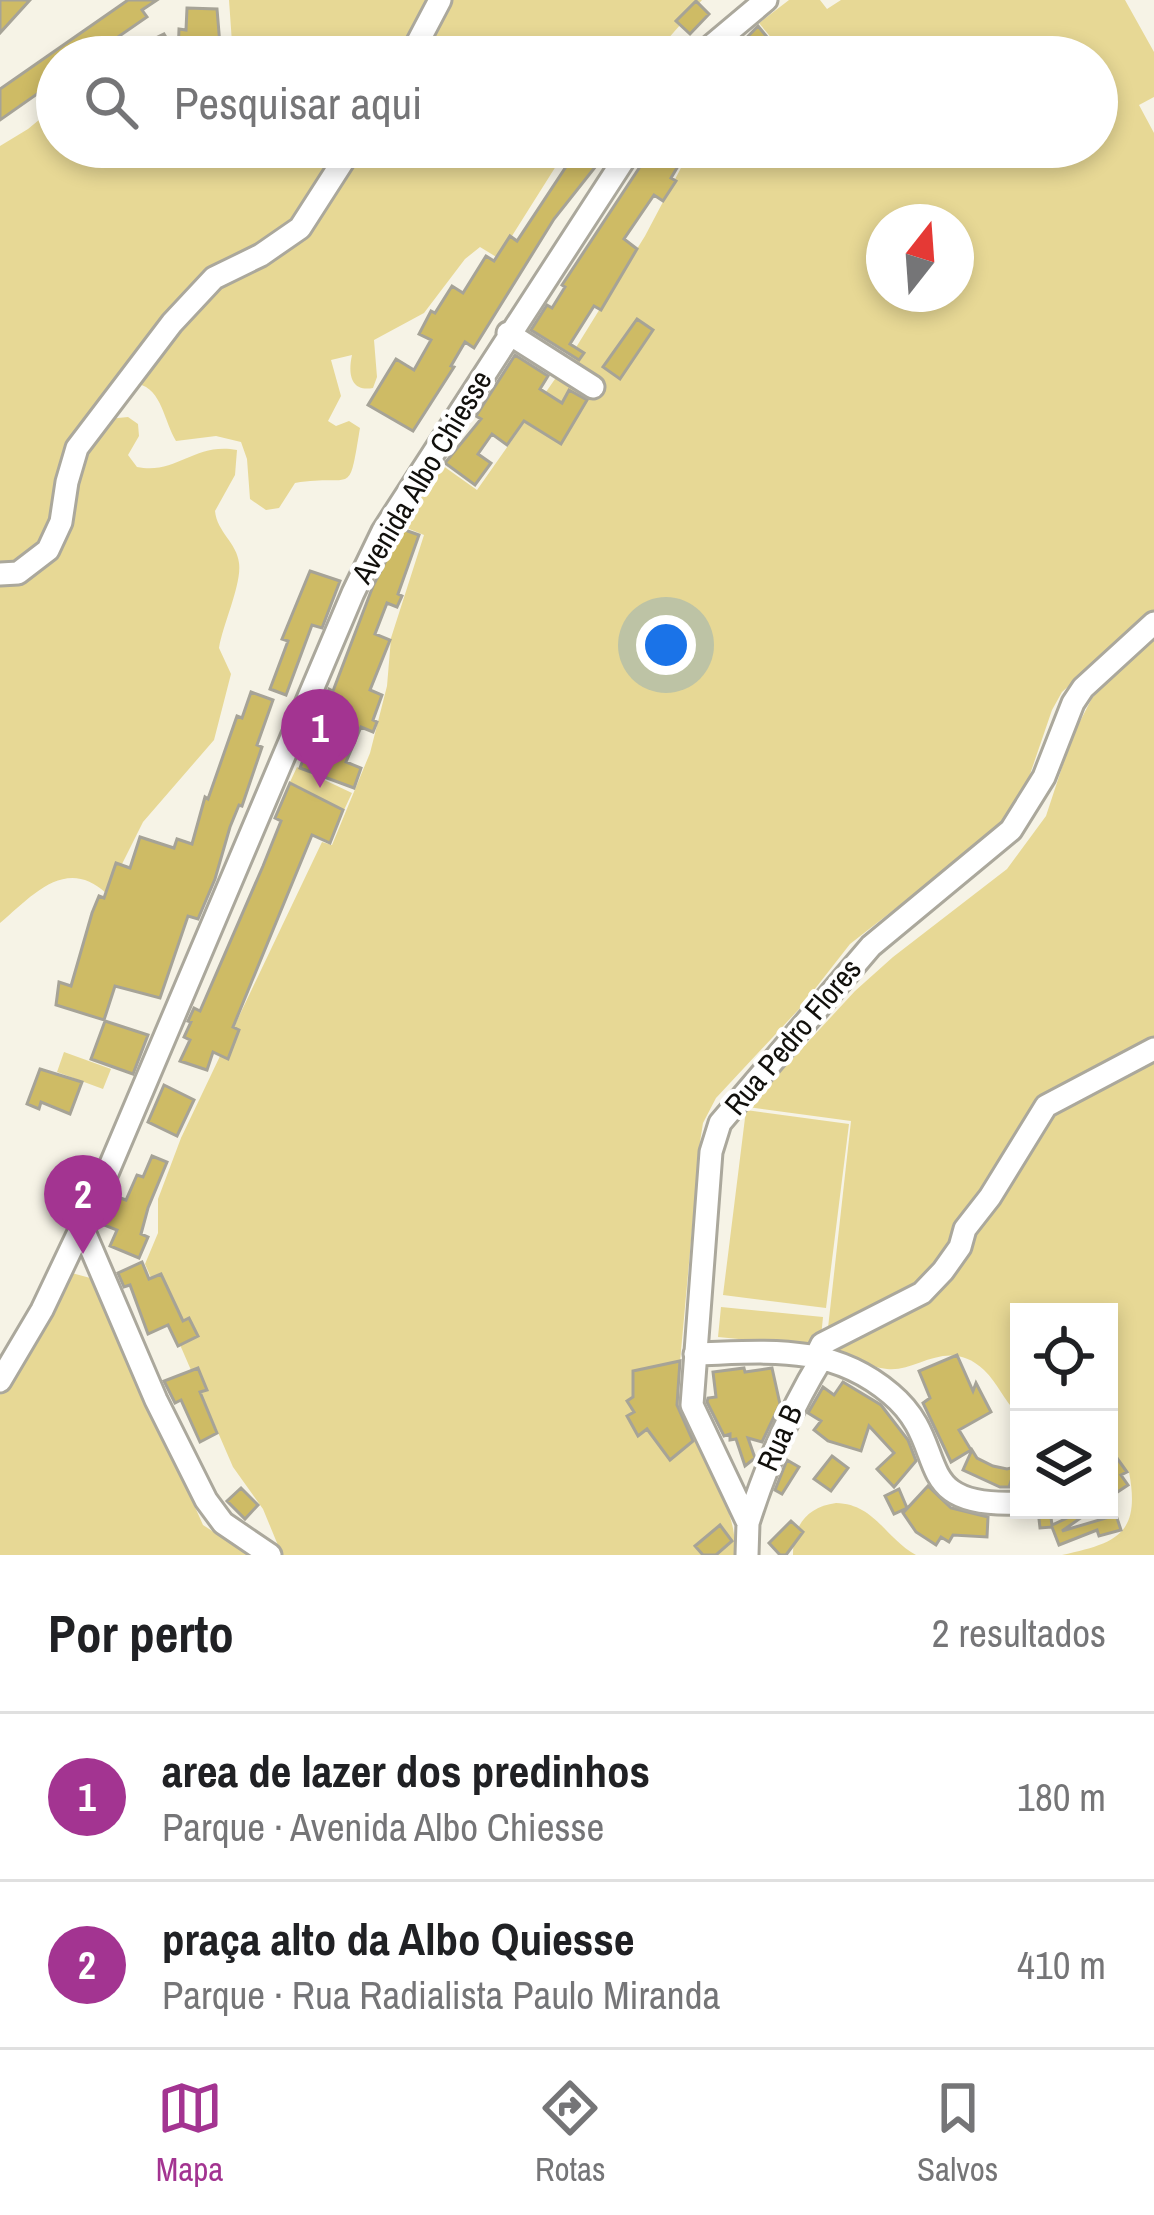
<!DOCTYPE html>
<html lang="pt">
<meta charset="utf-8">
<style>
body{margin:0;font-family:"Archivo Narrow",sans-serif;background:#f6f6f6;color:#202124}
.controls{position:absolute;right:36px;bottom:36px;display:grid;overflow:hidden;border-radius:0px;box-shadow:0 6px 18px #0003}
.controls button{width:108px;height:108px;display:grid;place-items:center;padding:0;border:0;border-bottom:3px solid #e0e0e0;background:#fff;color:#202124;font:60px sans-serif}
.compass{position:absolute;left:866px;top:204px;width:108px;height:108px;border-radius:50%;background:#fff;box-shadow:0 6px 18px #0003;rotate:17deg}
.you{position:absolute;left:666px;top:645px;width:42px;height:42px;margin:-30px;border:9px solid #fff;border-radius:50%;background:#1a73e8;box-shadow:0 0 0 18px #1a73e833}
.badge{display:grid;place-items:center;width:78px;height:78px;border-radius:50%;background:#a33491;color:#fff;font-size:39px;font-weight:700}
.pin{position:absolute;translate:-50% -99px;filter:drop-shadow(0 3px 6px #0008)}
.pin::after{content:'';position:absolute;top:63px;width:42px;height:36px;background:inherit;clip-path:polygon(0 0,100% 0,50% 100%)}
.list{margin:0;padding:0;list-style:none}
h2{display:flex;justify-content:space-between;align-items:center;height:156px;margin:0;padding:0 48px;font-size:51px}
h2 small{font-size:39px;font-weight:400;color:#757577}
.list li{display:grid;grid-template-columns:78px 1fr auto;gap:36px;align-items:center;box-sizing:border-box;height:168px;padding:0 48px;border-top:3px solid #e0e0e0}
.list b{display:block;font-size:45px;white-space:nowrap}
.list p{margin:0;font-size:39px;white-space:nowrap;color:#757577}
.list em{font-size:39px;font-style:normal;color:#757577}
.icon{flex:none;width:66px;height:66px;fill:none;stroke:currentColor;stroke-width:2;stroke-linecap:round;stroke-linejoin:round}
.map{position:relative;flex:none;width:1154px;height:1555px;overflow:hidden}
.search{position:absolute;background:#fff;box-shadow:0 6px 18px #0003;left:36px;right:36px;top:36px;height:132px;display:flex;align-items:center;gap:30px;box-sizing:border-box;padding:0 42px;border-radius:66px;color:#757577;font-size:45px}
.sheet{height:492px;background:#fff}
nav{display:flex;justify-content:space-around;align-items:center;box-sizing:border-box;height:168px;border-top:3px solid #e0e0e0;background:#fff;font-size:33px;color:#757577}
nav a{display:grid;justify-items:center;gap:6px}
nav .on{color:#a33491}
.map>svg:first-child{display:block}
.green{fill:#e7d895;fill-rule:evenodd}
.building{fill:#cebb65;stroke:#a6a397;stroke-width:3}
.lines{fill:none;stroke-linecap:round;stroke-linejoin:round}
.minor-casing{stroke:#aba89c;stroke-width:27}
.minor{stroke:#fff;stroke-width:21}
.labels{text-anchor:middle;stroke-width:9;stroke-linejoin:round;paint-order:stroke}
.street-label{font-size:30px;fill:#11100c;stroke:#fff}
</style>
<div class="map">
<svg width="1154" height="1555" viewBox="0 0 1154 1555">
<rect width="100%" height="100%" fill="#f6f3e6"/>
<path class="green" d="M229,0h473l-50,57h-419z
M789,0h31l7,9 14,-9h284l29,52v45l-15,8 15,28v478l-92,81 -10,18 -26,76 -19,29 -21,23 -136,106 -50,64 -84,90 -13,25 -3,19 -22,242c7,61 60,109 57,171h-453l-19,-46 -30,-42 -88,-203 13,-31v-34l23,-61 141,-296 10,3 38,-92 17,-67 4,-48 33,-103 -27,-11 42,-61 38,27 90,-128 78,-126 47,-89h405v-90h-329l10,-11 -19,-23zM884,222h72v72h-72z
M57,105v42h511l-70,111 -18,-11 -15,12 -41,54 -50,27 3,37 -4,11c-23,4 -25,-15 -21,-33l-21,5 10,36 -13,25 8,5 13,-5 11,7c-12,72 -5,45 -65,55l-16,25 -13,2 -16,-11 -3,-40 -6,-17 -25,-6 -40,5c-12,-19 -14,-52 -38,-57l-30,35 20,-2 10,7 1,12 -11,19 9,12c40,8 57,-25 100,-17l-2,25 -20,36c2,21 22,32 24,52 3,21 -16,61 -20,85l12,26 -17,66 -71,82 -36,72c-41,-39 -75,2 -107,29v-777l28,-17z
M1154,636v919h-92c54,-12 79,-20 67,-83l-20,-17v-143h-90v102c-15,-12 -21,-31 -35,-44 -36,-34 -68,3 -97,-1 -21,-2 -41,-17 -61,-23l25,-225 -103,-14 107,-116 38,-34 114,-88 39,-53 26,-79 20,-39z
M297,767l55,26 -8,17 -54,-28z
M64,1052l47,17 -8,20 -46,-17z
M746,1110l103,14 -23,184 -103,-13z
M68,1272l26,7 109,246 46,30h-249v-160z
M721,1307l102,10 -3,30 -102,-10z
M836,1503c39,1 49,35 80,52h-123c0,-30 14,-48 43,-52z"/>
<path class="building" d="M0,0h30l-30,33z
M128,0h29l-15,10 5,7 -58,40h-32v23l-57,40v-31z
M696,1l13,13 -19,20 -14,-13z
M187,8l30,1 4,48h-43l1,-28 7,1z
M758,26l14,17 -16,14h-28z
M164,34l14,23h-61z
M579,147h25l-12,17 4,2 -42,53 -80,129 -9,-6 -14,24 3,1 -41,64 -45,-26 28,-46 18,11 17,-30 -12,-6 12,-23 4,2 17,-27 11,7 23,-37 8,5 16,-25 7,5z
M653,147h30l-4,6 5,3 -13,22 5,3 -13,20 -9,-6 -30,44 13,10 -36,61 -7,-4 -24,38 14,9 -5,7 -48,-30 16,-25 5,3 13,-21 -3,-2z
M637,319l16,11 -33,49 -17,-12z
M515,355l33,21 -8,13 22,14 7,-13 18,10 -26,44 -37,-23 -17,24 -15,-11 -14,20 13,9 -16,22 -30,-22 36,-44 -5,-3z
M402,529l17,6 -21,59 4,2 -5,11 -10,-4 -12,31 15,6 -20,50 12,5 -9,25 4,2 -4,10 -12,-5 -15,35 15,6 -7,20 -54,-20 29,-79 4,2 40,-105z
M310,571l30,10 -18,47 -10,-3 -26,70 -16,-6 18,-48 -6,-2z
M251,692l22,8 -16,45 5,2 -20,59 -3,-1 -9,22 -15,52 -17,40 -10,-3 -28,82 -45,-12 -11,34 -48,-15 3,-23 12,4 21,-73 7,-17 5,2 12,-35 14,5 10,-31 34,11 3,-9 15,5 13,-47 3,2 29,-83 5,2z
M290,783l53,27 -13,33 -18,-8 -79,192 6,3 -11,29 -15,-7 -6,18 -27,-9 10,-21 -6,-3 7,-15 -3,-1 6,-13 6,3 63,-145 18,-45 -6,-3z
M105,1021l43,14 -15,39 -42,-15z
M40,1069l42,13 -12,32 -29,-12 -2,7 -12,-5z
M164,1085l30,15 -17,36 -29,-14z
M152,1156l15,6 -19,46 -7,26 7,3 -9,21 -29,-12 7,-16 -13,-5 11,-29 11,4 11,-25 6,2z
M142,1262l7,17 12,-5 22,47 6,-3 9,18 -20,10 -10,-21 -20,9 -18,-49 -6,2 -6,-14z
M957,1355l16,36 3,-8 15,29 -32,18 12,20 -20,12 -28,-59 7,-5 -11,-27z
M680,1361l-3,44 16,36 -23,19 -23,-31 -9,7 -11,-20 7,-4 -7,-11 6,-4v-26z
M198,1368l9,22 -7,2 17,41 -17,9 -19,-42 -6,3 -11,-22z
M744,1368l1,4 27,-4 8,36 -18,38 -14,-4 7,20 -10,8 -9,-27 -6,1v-6l-6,2 -17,-34 1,-4 8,-1 -3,-25z
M843,1382l38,23 27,35 8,21 -22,26 -17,-18 17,-16 -25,-27 -8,25 -33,-10 -14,-11 7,-9 -13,-8 11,-19 4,-7 11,8z
M1109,1447l18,25 -6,3 7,10 -12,8 -7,-9z
M972,1450l5,8 16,8 14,3 12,-3v18l-8,-3 -2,6h-9l-37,-17z
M832,1456l16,12 -17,23 -17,-12z
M787,1460l12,7 -17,27 -7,-4z
M928,1486l23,22 37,9 -1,20 -34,-2 -4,7 -8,-5 -5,8 -20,-13 -13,-19z
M241,1488l17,17 -13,14 -18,-18z
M899,1489l8,19 -13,6 -9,-18z
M1038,1510h12l2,15 28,-13 2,5 -20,14 54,-16 5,15 -22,6 -2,-6 -38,15 -7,-18 -12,1z
M791,1521l12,11 -17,23h-6l-11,-12z
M720,1525l12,16 -16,14h-13l-8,-9z"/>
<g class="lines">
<g class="minor-casing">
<path id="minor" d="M410,57l30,-57
M698,57l68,-57
M508,333l85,54
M0,574l18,-1 30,-23 13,-28 6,-40 10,-34 95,-125 42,-45 47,-23 39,-27 52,-81
M82,1227l74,173 50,100 17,23 47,32
M695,1354c72,-2 136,-11 196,40 62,52 14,114 128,109
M816,1356l6,-12 100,-51 21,-22 17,-24 5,-18 25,-32 56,-91 108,-57
M0,1381l42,-71 66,-139 245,-578 30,-62 249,-384
M748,1523c19,-60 41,-111 74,-165
M747,1555l1,-32 -56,-118 19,-253 9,-29 151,-177 140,-116 33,-53 29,-74 10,-15 71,-65"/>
</g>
<use href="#minor" class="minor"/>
</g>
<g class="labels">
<g class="street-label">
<text transform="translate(422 477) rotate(-59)" y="10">Avenida Albo Chiesse</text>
<text transform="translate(793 1037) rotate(-50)" y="10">Rua Pedro Flores</text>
<text transform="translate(780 1438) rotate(-66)" y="10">Rua B</text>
</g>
</g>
</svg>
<div class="controls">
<button><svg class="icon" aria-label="locate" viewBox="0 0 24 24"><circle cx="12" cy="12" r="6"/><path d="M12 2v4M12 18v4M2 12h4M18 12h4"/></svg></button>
<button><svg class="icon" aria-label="layers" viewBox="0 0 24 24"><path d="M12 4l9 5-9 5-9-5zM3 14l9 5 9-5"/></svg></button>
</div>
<svg class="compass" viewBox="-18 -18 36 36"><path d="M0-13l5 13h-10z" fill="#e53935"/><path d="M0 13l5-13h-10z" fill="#757577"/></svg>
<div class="you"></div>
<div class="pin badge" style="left:320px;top:788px">1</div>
<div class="pin badge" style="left:83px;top:1254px">2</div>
<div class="search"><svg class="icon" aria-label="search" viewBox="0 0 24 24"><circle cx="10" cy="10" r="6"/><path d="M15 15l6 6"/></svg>Pesquisar aqui</div>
</div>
<section class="sheet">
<h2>Por perto<small>2 resultados</small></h2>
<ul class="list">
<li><span class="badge">1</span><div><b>area de lazer dos predinhos</b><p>Parque · Avenida Albo Chiesse</p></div><em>180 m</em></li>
<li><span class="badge">2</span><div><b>praça alto da Albo Quiesse</b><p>Parque · Rua Radialista Paulo Miranda</p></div><em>410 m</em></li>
</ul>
</section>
<nav>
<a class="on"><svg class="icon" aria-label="map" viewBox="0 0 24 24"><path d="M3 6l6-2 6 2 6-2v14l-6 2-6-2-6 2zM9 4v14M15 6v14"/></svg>Mapa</a>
<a><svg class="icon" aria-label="directions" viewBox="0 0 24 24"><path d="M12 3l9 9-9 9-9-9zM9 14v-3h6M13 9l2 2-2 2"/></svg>Rotas</a>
<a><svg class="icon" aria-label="saved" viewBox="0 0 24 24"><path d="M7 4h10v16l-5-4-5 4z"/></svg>Salvos</a>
</nav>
